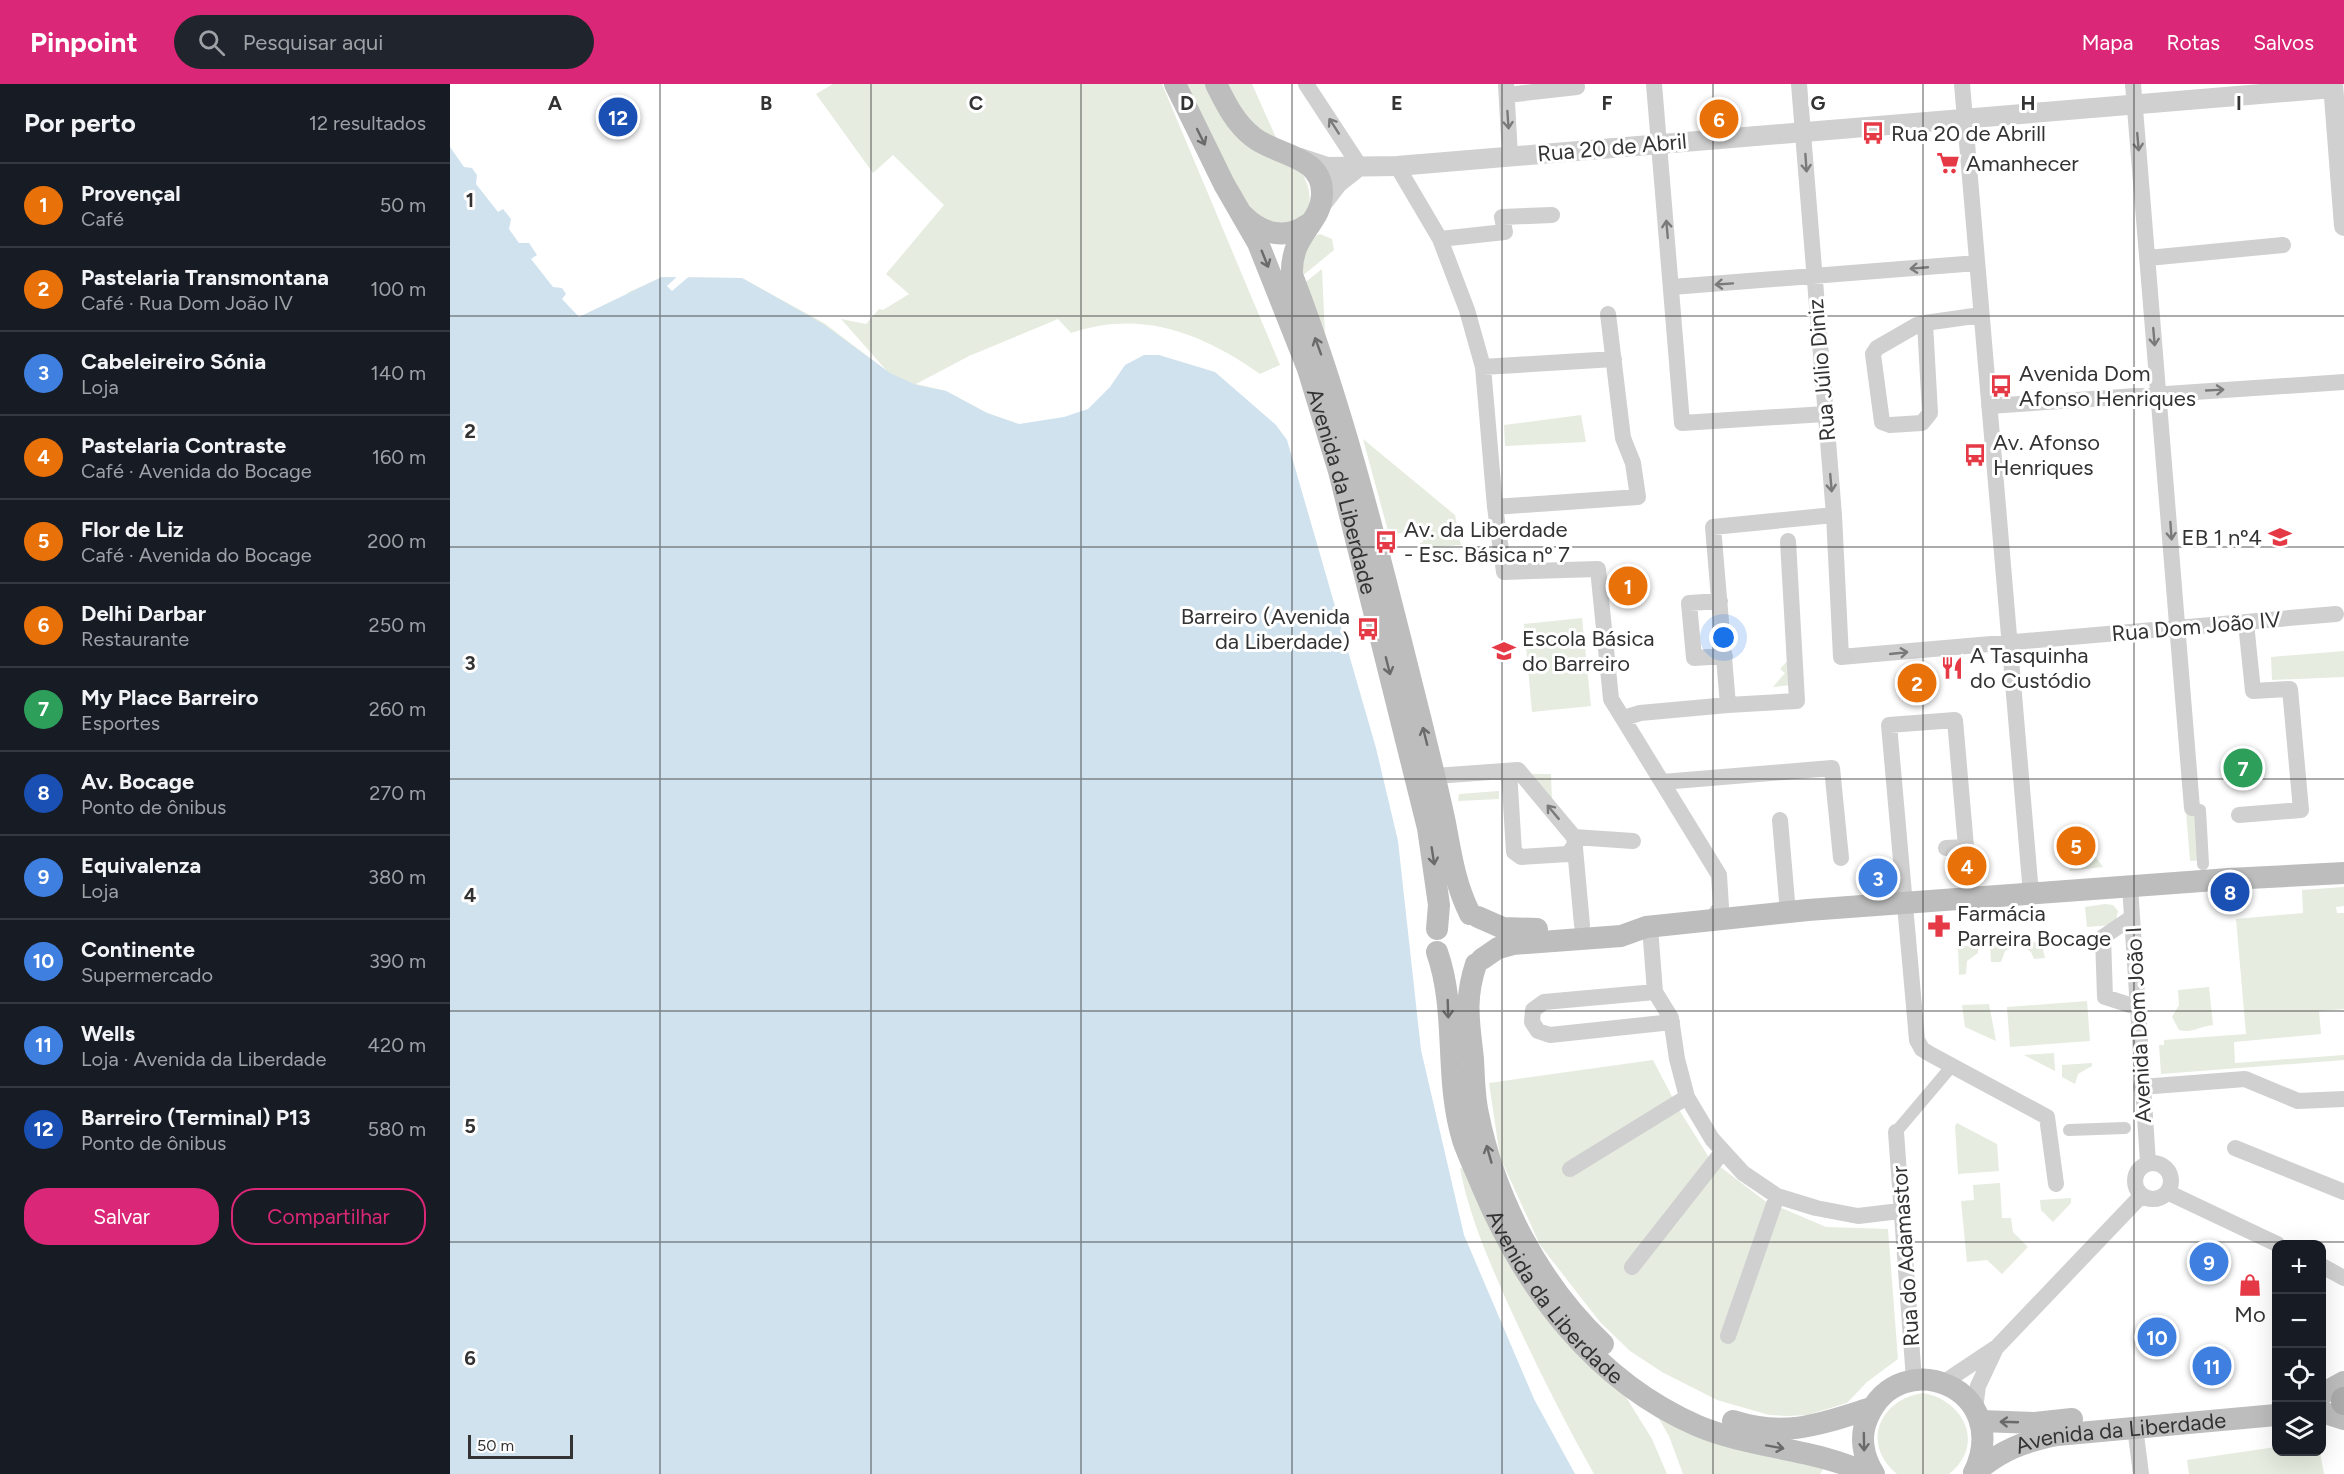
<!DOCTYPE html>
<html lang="pt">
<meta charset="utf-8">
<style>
body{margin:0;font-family:Figtree,sans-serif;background:#20242c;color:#f1f3f6}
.controls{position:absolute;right:18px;bottom:18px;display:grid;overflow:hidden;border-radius:12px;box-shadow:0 6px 24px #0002}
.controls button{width:54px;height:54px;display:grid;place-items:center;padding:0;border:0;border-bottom:2px solid #363941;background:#171b24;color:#f1f3f6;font:30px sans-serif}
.scale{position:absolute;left:18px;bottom:15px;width:105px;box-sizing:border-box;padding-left:6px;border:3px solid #333;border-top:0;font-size:16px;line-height:21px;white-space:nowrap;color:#333;-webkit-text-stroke:4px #fff;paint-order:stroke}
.you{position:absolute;left:1274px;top:554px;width:21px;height:21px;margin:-15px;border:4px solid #fff;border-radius:50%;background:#1a73e8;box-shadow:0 0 0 9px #1a73e833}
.badge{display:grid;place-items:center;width:39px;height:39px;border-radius:50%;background:#db2777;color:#fff;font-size:20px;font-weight:700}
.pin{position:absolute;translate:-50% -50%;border:3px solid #fff;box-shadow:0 2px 6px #0006}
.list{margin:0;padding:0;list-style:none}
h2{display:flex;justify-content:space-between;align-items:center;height:78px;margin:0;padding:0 24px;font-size:26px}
h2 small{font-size:20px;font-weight:400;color:#9ea1a6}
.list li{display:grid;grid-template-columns:39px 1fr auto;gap:18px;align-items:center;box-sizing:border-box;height:84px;padding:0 24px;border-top:2px solid #363941}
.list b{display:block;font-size:22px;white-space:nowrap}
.list p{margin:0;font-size:20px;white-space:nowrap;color:#9ea1a6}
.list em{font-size:20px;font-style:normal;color:#9ea1a6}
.actions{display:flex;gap:12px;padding:18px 24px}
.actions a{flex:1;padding:14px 0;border:2px solid #db2777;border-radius:24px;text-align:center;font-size:21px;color:#db2777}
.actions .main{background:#db2777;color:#fff}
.icon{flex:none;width:33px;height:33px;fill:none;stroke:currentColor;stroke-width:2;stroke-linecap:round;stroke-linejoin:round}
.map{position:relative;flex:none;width:1894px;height:1390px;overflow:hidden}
header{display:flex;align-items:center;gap:36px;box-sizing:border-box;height:84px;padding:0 30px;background:#db2777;color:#fff}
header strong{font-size:28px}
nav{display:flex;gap:33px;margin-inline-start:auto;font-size:21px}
.search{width:420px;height:54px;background:#20242c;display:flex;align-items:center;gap:15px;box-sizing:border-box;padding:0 21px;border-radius:33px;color:#9ea1a6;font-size:22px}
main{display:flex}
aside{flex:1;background:#171b24}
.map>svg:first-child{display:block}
.green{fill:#e6ecdf}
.water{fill:#cfe2ee}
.pier{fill:#fff}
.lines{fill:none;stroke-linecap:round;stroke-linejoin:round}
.pedestrian{stroke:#d0d0d0;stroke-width:12}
.minor{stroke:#d0d0d0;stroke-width:16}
.tertiary{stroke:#d0d0d0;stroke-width:20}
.secondary{stroke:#bdbdbd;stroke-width:22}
.primary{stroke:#ababab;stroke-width:26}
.oneway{stroke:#7a7a7a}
.oneway2{stroke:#6a6a6a}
.grid{fill:none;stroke:#333;stroke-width:1.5;stroke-opacity:0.55}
.labels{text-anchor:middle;stroke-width:6;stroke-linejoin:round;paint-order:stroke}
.poi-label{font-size:22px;fill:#333;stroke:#fff;text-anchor:start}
.street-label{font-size:22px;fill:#333;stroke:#fff}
.grid-label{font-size:20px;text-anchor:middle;font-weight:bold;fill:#333;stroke:#fff;stroke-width:6;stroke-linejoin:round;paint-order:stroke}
</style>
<header>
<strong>Pinpoint</strong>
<div class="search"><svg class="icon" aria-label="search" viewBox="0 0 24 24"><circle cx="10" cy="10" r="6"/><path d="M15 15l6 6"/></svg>Pesquisar aqui</div>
<nav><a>Mapa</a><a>Rotas</a><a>Salvos</a></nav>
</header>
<main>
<aside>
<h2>Por perto<small>12 resultados</small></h2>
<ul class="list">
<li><span class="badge" style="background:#e8710a">1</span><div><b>Provençal</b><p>Café</p></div><em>50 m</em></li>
<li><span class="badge" style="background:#e8710a">2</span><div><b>Pastelaria Transmontana</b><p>Café · Rua Dom João IV</p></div><em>100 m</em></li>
<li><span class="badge" style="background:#3f7fe0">3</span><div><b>Cabeleireiro Sónia</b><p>Loja</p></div><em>140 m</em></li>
<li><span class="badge" style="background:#e8710a">4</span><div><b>Pastelaria Contraste</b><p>Café · Avenida do Bocage</p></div><em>160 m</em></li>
<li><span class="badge" style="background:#e8710a">5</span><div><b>Flor de Liz</b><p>Café · Avenida do Bocage</p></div><em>200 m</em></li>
<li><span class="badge" style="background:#e8710a">6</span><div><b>Delhi Darbar</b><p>Restaurante</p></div><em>250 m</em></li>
<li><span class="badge" style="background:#2e9e5b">7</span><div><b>My Place Barreiro</b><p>Esportes</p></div><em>260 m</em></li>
<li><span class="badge" style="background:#1a4fb4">8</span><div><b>Av. Bocage</b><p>Ponto de ônibus</p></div><em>270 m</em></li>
<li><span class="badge" style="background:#3f7fe0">9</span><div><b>Equivalenza</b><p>Loja</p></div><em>380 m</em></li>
<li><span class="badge" style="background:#3f7fe0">10</span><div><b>Continente</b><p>Supermercado</p></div><em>390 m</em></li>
<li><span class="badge" style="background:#3f7fe0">11</span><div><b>Wells</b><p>Loja · Avenida da Liberdade</p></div><em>420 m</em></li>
<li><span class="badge" style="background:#1a4fb4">12</span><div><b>Barreiro (Terminal) P13</b><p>Ponto de ônibus</p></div><em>580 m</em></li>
</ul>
<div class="actions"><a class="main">Salvar</a><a>Compartilhar</a></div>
</aside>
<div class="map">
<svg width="1894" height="1390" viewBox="0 0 1894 1390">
<rect width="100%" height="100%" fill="#fff"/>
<path class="green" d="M383,0h329l118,281 -20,9c-58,-41 -119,-65 -189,-41l-13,-14 -89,37 -53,28 30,7 41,22 32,11 -423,-105 33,-27 33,-15 80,1 82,45 63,48 -46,-52 25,5 13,-15 4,1 26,-16 -23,-20 58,-69 -51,-50 -20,18 -57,-79z
M734,0h23l57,72 36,15c11,13 16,42 -4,51 -7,3 -17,2 -24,3l-24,-19z
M775,0h27l25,56 -28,-18z
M870,150l12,5 2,11 -33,27c-3,-14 5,-38 19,-43z
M872,185l3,66 -22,-51z
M1131,331l5,27 -81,4 -1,-21z
M913,355l92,76 6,30 -40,3 -1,-5 3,-1 -1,-11 -28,3 -6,-3z
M1132,534l9,88 -59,6 -8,-88z
M1894,567v26l-72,3 -1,-23z
M1339,575l1,26 -17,2 12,-14 -5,-4z
M1081,690h20l1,26z
M1049,707v8l-41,2 1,-7z
M1736,727h13l4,49 -13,1z
M1642,768l11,15 -34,4 9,-18z
M1894,803v19l-8,1 1,6h7v96l-25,2 2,23 -87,8 1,21 109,-8v5l-183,14 -2,-29h5v-5l82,-6 -10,-115 67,-6 -1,-23z
M1655,820l8,1 5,6 -2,9 -5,5 -24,2 -2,-20z
M1591,858l4,16 -11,1 -3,-7 -9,-6v-3z
M1563,859v4l-8,4 -4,11h-10l-1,-18z
M1528,861v8l-11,8 -1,13 -7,1 -1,-28z
M1759,903l4,38c-12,1 -23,9 -34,5l-7,-13 7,-12 -1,-15z
M1637,917l3,40 -80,6 -3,-40z
M1539,920l7,37 -31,-14 -3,-22z
M1604,969l1,18 -31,-16z
M1203,976l25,48 32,51 55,42 61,26 62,2 10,130 -31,23 -20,21 -40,12 -20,1 -18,-1 -52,-15 -55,-28 -32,-21 -30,-29 -60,-77 -40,-88 -11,-74z
M1642,979v3l-14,8 -3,10 -13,-7v-12z
M1507,1039l40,21 2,27 -41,3 -3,-48z
M1010,1084l4,1 157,220 31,50 15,35h-73c-31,-55 -59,-111 -85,-168 -20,-45 -40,-90 -49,-138z
M1550,1099l2,35h9l2,14 15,15 -26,27 -15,-14 -20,2 -6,-61 13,-1 -1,-15z
M1621,1114v5l-18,19 -12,-12 -1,-10z
M1473,1309c41,7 63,52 26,81h-52c-37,-30 -17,-75 26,-81z
M1205,1328l171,53 -6,9h-137l-14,-38z
M1826,1363v5h44l4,22h-135l-2,-14z"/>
<path class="water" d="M0,63l14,20 8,1 5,7 -1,9 22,28 5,-3 8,10 -2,10 10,14h10l8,12 -6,4 22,28 9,1 4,6 -4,5 17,18 83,-40 80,1 81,46 67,49 26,12 30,6 41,22 32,11 45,-7 24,-8 22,-22 15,-22 19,-10h15l56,17 61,53 11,15 89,308 22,93 23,209 43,185 70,164 41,75h-1125z"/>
<path class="pier" d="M243,189l-21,18 -5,-5 13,-12z"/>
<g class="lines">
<path class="pedestrian" d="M1742,724l8,2 3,54
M1619,1046l56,-2
M1446,1048l55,-65"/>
<path class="minor" d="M856,0l55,84
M1056,0l4,72
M1204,0l28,339 143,-9
M1349,0l35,431 7,142 495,-43
M1512,0l69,810
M1683,0l59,724
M1057,11l70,-8
M947,82l43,73 27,71 16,57 12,140 9,65 94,-3 13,130 108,176 2,32 -11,14
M990,155l65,-7 -3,-15 50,-2
M1698,174l135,-13
M1222,203l305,-24
M1475,239l5,90 -8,10 -32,2 -8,-3 -8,-60 -1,-8 4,-6 40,-23 8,-2 56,-8
M1033,283l131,-8
M1539,322l355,-24
M1045,423l143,-10 -5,-34 -10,-25 -15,-124
M1338,457l9,160 -69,4 -15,-178 121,-12
M1270,517l-31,2 5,55 31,-2
M1174,634l16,-5 88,-8
M1059,687l5,81 7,5 47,-3 7,-9
M985,692l83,-6 56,67 8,88
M1212,698l170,-14 9,90
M1789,731l62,-5 -11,-121 -37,2 -7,-68
M1330,736l8,93
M1124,753l59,4
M1496,764l20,-1 -11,-127 -66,5 28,315 5,9 8,5 117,63 9,67
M1680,802l18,277
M1681,834l-28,19 2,60 31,10
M1200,843l5,65 16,26 6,41 10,38 25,42 31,34 34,23 39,12 42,8 42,-5
M1205,908l-111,10 -11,8 -1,12 6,9 12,4 122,-13
M1691,1003l104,-8 53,22 46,-2
M1446,1048l18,248
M1785,1064l109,44
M1685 1097a18 18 0 1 1 36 0a18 18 0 1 1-36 0Z
M1120,1085l117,-72
M1717,1108l110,52
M1872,1182l22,12
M1182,1183l91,-116
M1278,1252l49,-140
M1493,1299l54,-36 144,-151
M1525,1325l3,-23 17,-36
M1685,1343l6,47"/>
<path class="tertiary" d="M1883,0l11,142
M850,74l27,9 70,-1 936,-78
M871,121l17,-22 19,-15"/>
<g class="secondary">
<path id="s1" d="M725,0l49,100 34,59 50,126 31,102 89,357 11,77 -2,24"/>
<path d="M766,0c10,20 19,39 37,53 23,19 71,18 69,58 -1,29 -32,39 -30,80 56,145 91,296 129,446 8,34 17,68 24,102 6,32 10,61 25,91"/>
<path d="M794,132c18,18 42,24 63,9"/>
<path d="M1028,833l25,11 34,1"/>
<path id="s2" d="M987,868c21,60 7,126 26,188 5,15 13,31 19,46 43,102 112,195 216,240 55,23 117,22 170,48"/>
<path d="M1032,875l16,-11 15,-4 108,-8 25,-9 162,-17 421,-31 115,-6"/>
<path d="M1026,880c-12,36 -7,58 -3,95 1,18 1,37 5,55 17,85 61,170 125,230"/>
<path d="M1872,1310l22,-12"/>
<path d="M1872,1328l22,7"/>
<path d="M1283,1337c53,17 88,3 138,-13"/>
<path d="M1531,1337l54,2 37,-4"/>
<path id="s3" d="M1524,1389c28,-23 48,-31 83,-38l219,-20"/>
<path d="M1424,1390c-11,-17 -15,-38 -6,-57 32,-74 146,-29 106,56"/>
</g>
<path class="primary" d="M1894,1316v2"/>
</g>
<defs><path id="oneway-shaft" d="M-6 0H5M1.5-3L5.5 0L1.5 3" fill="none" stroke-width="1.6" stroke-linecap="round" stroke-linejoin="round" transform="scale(1.5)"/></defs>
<g class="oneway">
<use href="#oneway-shaft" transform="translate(1058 36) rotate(86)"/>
<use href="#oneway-shaft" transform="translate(884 42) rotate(-123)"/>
<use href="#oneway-shaft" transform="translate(1688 58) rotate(85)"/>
<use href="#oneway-shaft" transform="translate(1356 79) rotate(86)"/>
<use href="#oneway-shaft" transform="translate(1217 145) rotate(-95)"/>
<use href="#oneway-shaft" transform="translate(1469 184) rotate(175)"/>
<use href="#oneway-shaft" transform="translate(1274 200) rotate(176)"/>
<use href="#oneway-shaft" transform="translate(1704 253) rotate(85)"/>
<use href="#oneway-shaft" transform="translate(1765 306) rotate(-3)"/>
<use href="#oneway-shaft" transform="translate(1381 399) rotate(85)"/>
<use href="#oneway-shaft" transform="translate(1721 447) rotate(86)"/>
<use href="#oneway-shaft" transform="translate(1449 569) rotate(-6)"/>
<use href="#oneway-shaft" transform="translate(1103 728) rotate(-130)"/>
</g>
<g class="oneway2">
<use href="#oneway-shaft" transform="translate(751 53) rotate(64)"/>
<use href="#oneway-shaft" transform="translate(815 175) rotate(68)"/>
<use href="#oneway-shaft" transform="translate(868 262) rotate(-110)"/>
<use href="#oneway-shaft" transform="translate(938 582) rotate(76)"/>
<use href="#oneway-shaft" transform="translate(975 652) rotate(-104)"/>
<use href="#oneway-shaft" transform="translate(983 772) rotate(81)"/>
<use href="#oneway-shaft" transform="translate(998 925) rotate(88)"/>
<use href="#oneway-shaft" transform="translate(1039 1070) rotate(-106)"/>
<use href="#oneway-shaft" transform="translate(1559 1338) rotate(-178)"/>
<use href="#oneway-shaft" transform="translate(1414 1358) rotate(89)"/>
<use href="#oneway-shaft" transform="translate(1325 1363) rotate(10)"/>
</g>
<path class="grid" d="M210,0v1390M421,0v1390M631,0v1390M842,0v1390M1052,0v1390M1263,0v1390M1473,0v1390M1684,0v1390M0,232h1894M0,463h1894M0,695h1894M0,927h1894M0,1158h1894"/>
<defs>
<g id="bus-bare" transform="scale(1.8)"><path d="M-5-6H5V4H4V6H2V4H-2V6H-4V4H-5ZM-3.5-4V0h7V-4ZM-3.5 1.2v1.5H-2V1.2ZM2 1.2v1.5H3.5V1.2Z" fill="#e63946" stroke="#fff" stroke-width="2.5" paint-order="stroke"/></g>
<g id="supermarket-bare" transform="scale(1.8)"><path d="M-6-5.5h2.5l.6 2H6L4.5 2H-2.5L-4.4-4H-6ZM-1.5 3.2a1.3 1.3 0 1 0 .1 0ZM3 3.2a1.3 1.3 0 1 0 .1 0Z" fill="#e63946" stroke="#fff" stroke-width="2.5" paint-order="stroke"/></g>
<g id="school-bare" transform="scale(1.8)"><path d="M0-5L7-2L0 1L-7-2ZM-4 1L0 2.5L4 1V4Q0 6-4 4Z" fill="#e63946" stroke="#fff" stroke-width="2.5" paint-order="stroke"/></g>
<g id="restaurant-bare" transform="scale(1.8)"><path d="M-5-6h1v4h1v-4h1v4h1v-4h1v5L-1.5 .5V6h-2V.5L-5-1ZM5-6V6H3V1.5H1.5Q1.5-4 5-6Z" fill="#e63946" stroke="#fff" stroke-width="2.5" paint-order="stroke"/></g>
<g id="pharmacy-bare" transform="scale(1.8)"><path d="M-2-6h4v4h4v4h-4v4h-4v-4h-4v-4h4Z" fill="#e63946" stroke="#fff" stroke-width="2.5" paint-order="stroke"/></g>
<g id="shop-bare" transform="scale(1.8)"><path d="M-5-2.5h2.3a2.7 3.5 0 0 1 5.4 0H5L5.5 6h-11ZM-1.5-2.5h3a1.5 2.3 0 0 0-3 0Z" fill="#e63946" stroke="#fff" stroke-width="2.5" paint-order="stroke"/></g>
</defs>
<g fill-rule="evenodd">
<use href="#bus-bare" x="1423" y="49"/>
<use href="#supermarket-bare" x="1498" y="79"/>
<use href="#bus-bare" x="1551" y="302"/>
<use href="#bus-bare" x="1525" y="371"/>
<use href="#school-bare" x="1830" y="453"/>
<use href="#bus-bare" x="936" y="458"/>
<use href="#bus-bare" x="918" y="545"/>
<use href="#school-bare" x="1054" y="567"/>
<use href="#restaurant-bare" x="1502" y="584"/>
<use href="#pharmacy-bare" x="1489" y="842"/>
<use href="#shop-bare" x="1800" y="1201"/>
</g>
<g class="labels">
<g class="poi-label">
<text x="1441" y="57">Rua 20 de Abrill</text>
<text x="1516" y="87">Amanhecer</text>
<text x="1569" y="297">Avenida Dom<tspan x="1569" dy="25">Afonso Henriques</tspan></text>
<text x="1543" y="366">Av. Afonso<tspan x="1543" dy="25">Henriques</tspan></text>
<text x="954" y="453">Av. da Liberdade<tspan x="954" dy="25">- Esc. Básica nº 7</tspan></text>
<text x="1812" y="461" text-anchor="end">EB 1 nº4</text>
<text x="900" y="540" text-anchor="end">Barreiro (Avenida<tspan x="900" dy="25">da Liberdade)</tspan></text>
<text x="1072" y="562">Escola Básica<tspan x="1072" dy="25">do Barreiro</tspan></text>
<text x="1520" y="579">A Tasquinha<tspan x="1520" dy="25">do Custódio</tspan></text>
<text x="1507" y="837">Farmácia<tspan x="1507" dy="25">Parreira Bocage</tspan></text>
<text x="1800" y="1238" text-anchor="middle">Mo</text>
</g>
<g class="street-label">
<text transform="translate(1162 63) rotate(-5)" y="8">Rua 20 de Abril</text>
<text transform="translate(1371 286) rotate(-95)" y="8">Rua Júlio Diniz</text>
<text dy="8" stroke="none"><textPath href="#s1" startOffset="442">Avenida da Liberdade</textPath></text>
<text transform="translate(1746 542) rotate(-5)" y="8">Rua Dom João IV</text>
<text transform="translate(1688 941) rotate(-93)" y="8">Avenida Dom João I</text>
<text transform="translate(1455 1172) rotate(-94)" y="8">Rua do Adamastor</text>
<text dy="8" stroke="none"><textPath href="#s2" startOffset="374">Avenida da Liberdade</textPath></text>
<text dy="8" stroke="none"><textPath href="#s3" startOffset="156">Avenida da Liberdade</textPath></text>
</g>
</g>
<g class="grid-label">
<text x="105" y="26">A</text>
<text x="316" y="26">B</text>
<text x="526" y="26">C</text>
<text x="737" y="26">D</text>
<text x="947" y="26">E</text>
<text x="1157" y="26">F</text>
<text x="1368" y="26">G</text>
<text x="1578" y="26">H</text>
<text x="1789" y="26">I</text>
<text x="20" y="123">1</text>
<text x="20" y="354">2</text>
<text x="20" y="586">3</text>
<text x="20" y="818">4</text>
<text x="20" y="1049">5</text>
<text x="20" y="1281">6</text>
</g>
</svg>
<div class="controls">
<button>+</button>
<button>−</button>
<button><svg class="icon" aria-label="locate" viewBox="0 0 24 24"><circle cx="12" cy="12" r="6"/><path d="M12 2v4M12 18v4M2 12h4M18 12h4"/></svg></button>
<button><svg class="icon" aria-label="layers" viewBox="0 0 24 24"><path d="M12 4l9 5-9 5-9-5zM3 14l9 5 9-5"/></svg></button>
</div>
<div class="scale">50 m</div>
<div class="you"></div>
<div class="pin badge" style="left:1178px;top:502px;background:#e8710a">1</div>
<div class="pin badge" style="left:1467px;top:599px;background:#e8710a">2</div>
<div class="pin badge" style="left:1428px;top:794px;background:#3f7fe0">3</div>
<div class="pin badge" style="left:1517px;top:782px;background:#e8710a">4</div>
<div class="pin badge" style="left:1626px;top:762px;background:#e8710a">5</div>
<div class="pin badge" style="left:1269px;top:35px;background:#e8710a">6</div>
<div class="pin badge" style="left:1793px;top:684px;background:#2e9e5b">7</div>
<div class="pin badge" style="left:1780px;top:808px;background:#1a4fb4">8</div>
<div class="pin badge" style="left:1759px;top:1178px;background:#3f7fe0">9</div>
<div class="pin badge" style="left:1707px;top:1253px;background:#3f7fe0">10</div>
<div class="pin badge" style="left:1762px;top:1282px;background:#3f7fe0">11</div>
<div class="pin badge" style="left:168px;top:33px;background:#1a4fb4">12</div>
</div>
</main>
